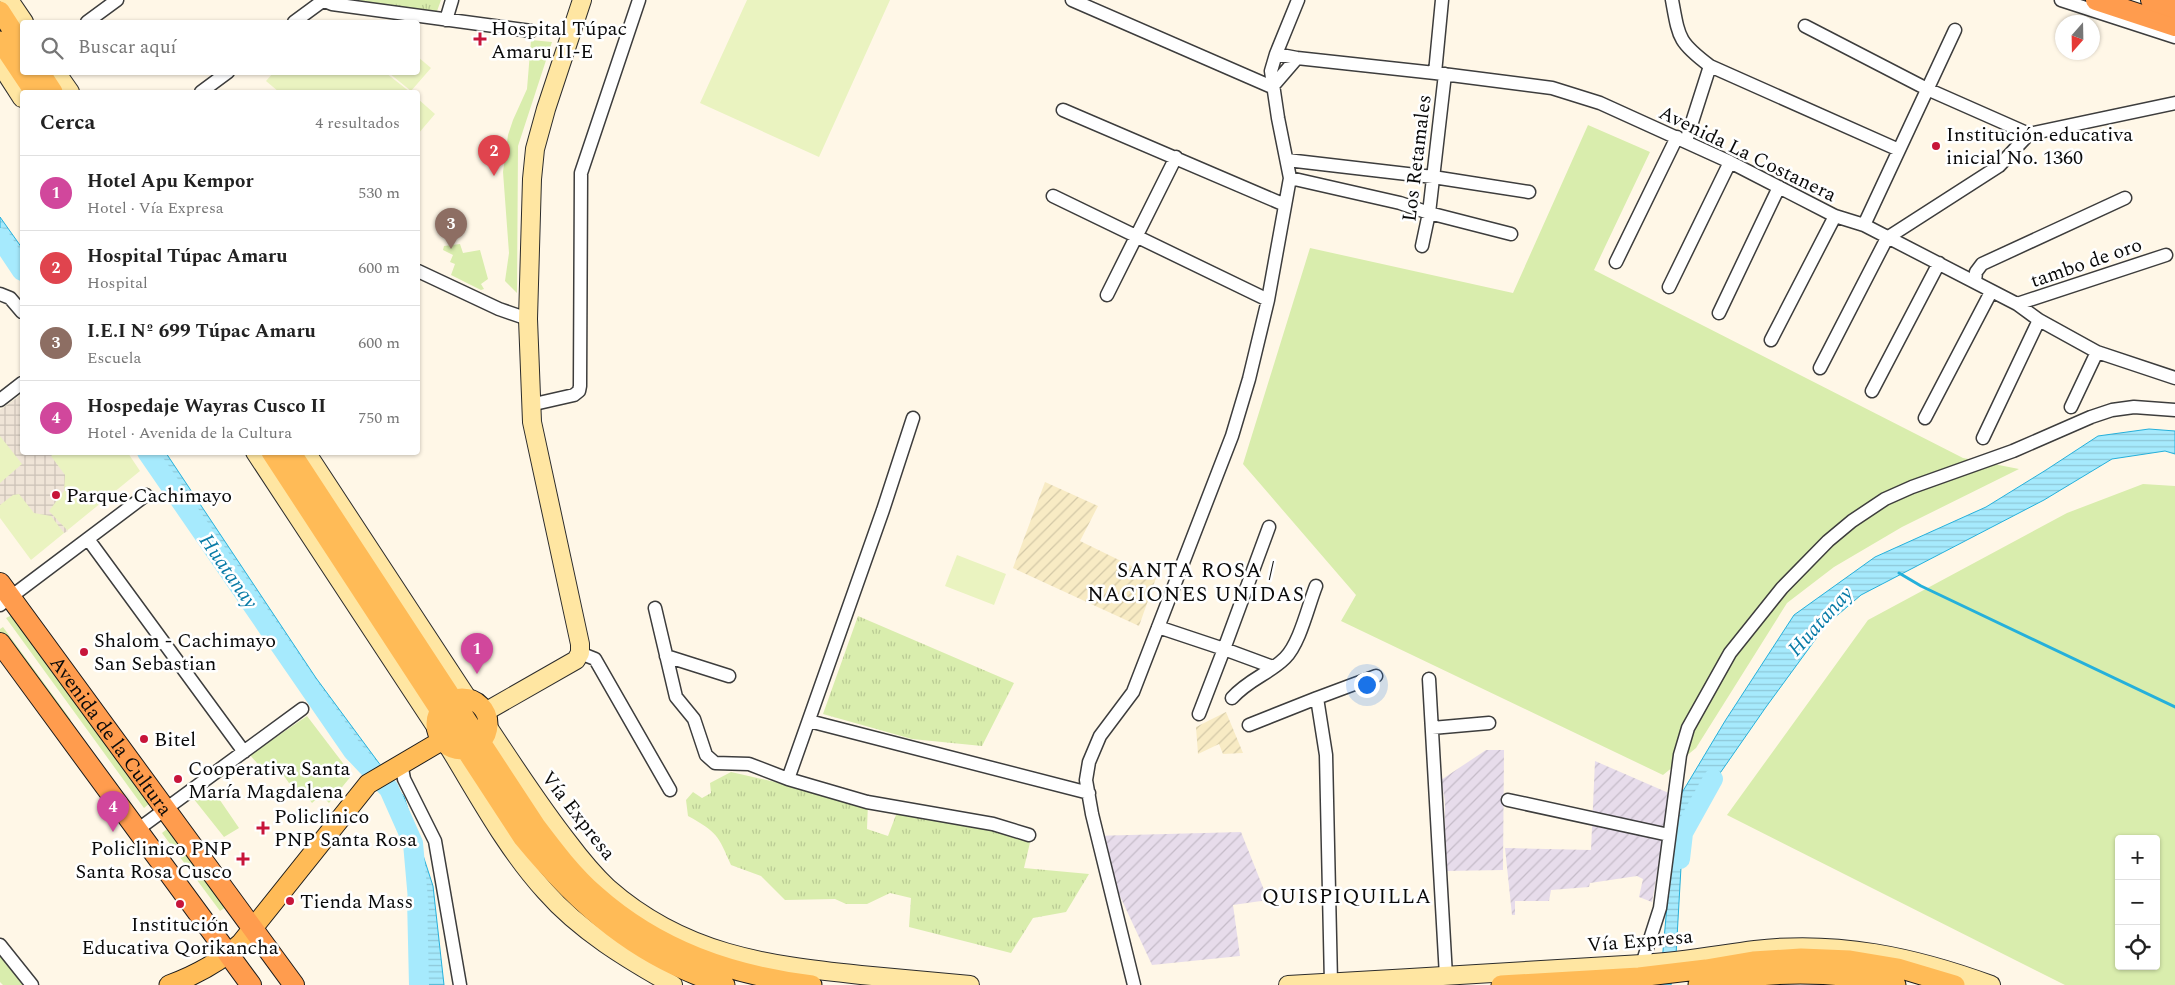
<!DOCTYPE html>
<html lang="es">
<meta charset="utf-8">
<style>
body{margin:0;font-family:Spectral,serif;background:#f2f2f2;color:#222}
.controls{position:absolute;right:15px;bottom:15px;display:grid;overflow:hidden;border-radius:5px;box-shadow:0 1px 4px #0004}
.controls button{width:45px;height:45px;display:grid;place-items:center;padding:0;border:0;border-bottom:1px solid #e0e0e0;background:#fff;color:#222;font:25px sans-serif}
.compass{position:absolute;left:2055px;top:15px;width:45px;height:45px;border-radius:50%;background:#fff;box-shadow:0 1px 4px #0004;rotate:200deg}
.you{position:absolute;left:1366px;top:684px;width:18px;height:18px;margin:-12px;border:4px solid #fff;border-radius:50%;background:#1a73e8;box-shadow:0 0 0 8px #1a73e833}
.badge{display:grid;place-items:center;width:32px;height:32px;border-radius:50%;background:#c7153a;color:#fff;font-size:16px;font-weight:700}
.pin{position:absolute;translate:-50% -41px;filter:drop-shadow(0 1px 2px #0008)}
.pin::after{content:'';position:absolute;top:26px;width:18px;height:15px;background:inherit;clip-path:polygon(0 0,100% 0,50% 100%)}
.list{margin:0;padding:0;list-style:none}
h2{display:flex;justify-content:space-between;align-items:center;height:65px;margin:0;padding:0 20px;font-size:21px}
h2 small{font-size:16px;font-weight:400;color:#767676}
.list li{display:grid;grid-template-columns:32px 1fr auto;gap:15px;align-items:center;box-sizing:border-box;height:75px;padding:0 20px;border-top:1px solid #e0e0e0}
.list b{display:block;font-size:19px;white-space:nowrap}
.list p{margin:0;font-size:16px;white-space:nowrap;color:#767676}
.list em{font-size:16px;font-style:normal;color:#767676}
.icon{flex:none;width:28px;height:28px;fill:none;stroke:currentColor;stroke-width:2;stroke-linecap:round;stroke-linejoin:round}
.map{position:relative;flex:none;width:2175px;height:985px;overflow:hidden}
.search{position:absolute;background:#fff;box-shadow:0 1px 4px #0004;left:20px;top:20px;width:400px;height:55px;display:flex;align-items:center;gap:12px;box-sizing:border-box;padding:0 18px;border-radius:5px;color:#767676;font-size:19px}
.panel{position:absolute;background:#fff;box-shadow:0 1px 4px #0004;left:20px;top:90px;width:400px;height:365px;border-radius:5px}
.map>svg:first-child{display:block}
.industrial{fill:url(#industrial-furrows)}
.farmland{fill:url(#farmland-furrows)}
.grass{fill:#d9edad;fill-rule:evenodd}
.park{fill:url(#park-tufts)}
.pitch{fill:#eaf3c0}
.plaza{fill:url(#plaza-grid)}
.water{fill:url(#water-rules);stroke:#25b0db}
.lines{fill:none;stroke-linecap:round;stroke-linejoin:round}
.stream{stroke:#25b0db;stroke-width:3}
.river{stroke:#a6eafd;stroke-width:20}
.minor-casing{stroke:#3d3d3d;stroke-width:15}
.secondary-casing{stroke:#2c2c2c;stroke-width:20}
.primary-casing{stroke:#1b1b1b;stroke-width:21}
.trunk-casing{stroke:#1b1b1b;stroke-width:22}
.minor{stroke:#fff;stroke-width:12}
.secondary{stroke:#ffe6a2;stroke-width:18}
.primary{stroke:#ffbb57;stroke-width:19}
.trunk{stroke:#ff9c4e;stroke-width:20}
.poi-dot{fill:#c7153a;stroke:#fff;stroke-width:2}
.labels{text-anchor:middle;stroke-width:5;stroke-linejoin:round;paint-order:stroke}
.poi-label{font-size:20px;fill:#0a0a0a;stroke:#fff;text-anchor:start}
.street-label{font-size:20px;fill:#0a0a0a;stroke:#fff}
.neighbourhood-label{font-size:21px;letter-spacing:1px;fill:#0a0a0a;stroke:#fff}
.water-label{font-size:21px;font-style:italic;fill:#087ba7;stroke:#fff}
</style>
<div class="map">
<svg width="2175" height="985" viewBox="0 0 2175 985">
<defs>
<pattern id="industrial-furrows" width="10" height="10" patternUnits="userSpaceOnUse" patternTransform="scale(1.25)"><rect width="10" height="10" fill="#e7dceb"/><path d="M-1 1l2-2M0 10L10 0M9 11l2-2" fill="none" stroke="#c5bbc8"/></pattern>
<pattern id="farmland-furrows" width="10" height="10" patternUnits="userSpaceOnUse" patternTransform="scale(1.25)"><rect width="10" height="10" fill="#f8ebc4"/><path d="M-1 1l2-2M0 10L10 0M9 11l2-2" fill="none" stroke="#d3c8a7"/></pattern>
<pattern id="park-tufts" width="24" height="20" patternUnits="userSpaceOnUse" patternTransform="scale(1.25)"><rect width="24" height="20" fill="#d9edad"/><path d="M3 7l-1-3M5 7V3M7 7l1-3M15 17l-1-3M17 17v-4M19 17l1-3" fill="none" stroke="#b9ca94"/></pattern>
<pattern id="plaza-grid" width="8" height="8" patternUnits="userSpaceOnUse" patternTransform="scale(1.25)"><rect width="8" height="8" fill="#efe4d7"/><path d="M0 4h8M4 0v8" fill="none" stroke="#ccc2b7"/></pattern>
<pattern id="water-rules" width="6" height="5" patternUnits="userSpaceOnUse" patternTransform="scale(1.25)"><rect width="6" height="5" fill="#a6eafd"/><path d="M0 2.5h6" fill="none" stroke="#8ec7d8"/></pattern>
</defs>
<rect width="100%" height="100%" fill="#fff7e7"/>
<path class="industrial" d="M1486,750h18l-1,120 -59,1 1,-70 -4,-21z
M1595,761l76,33 -19,108 -13,-5 4,-18 -6,-3 -47,7 -1,4 -38,3 -2,11h-34v14h-3l-7,-67 86,2z
M1241,832l27,68 -35,5 7,51 -88,9 -60,-129z"/>
<path class="farmland" d="M1045,482l53,24 -18,35 76,37 -17,48 -126,-58z
M1226,712l17,41 -20,1 -4,-10 -21,10 -2,-27z"/>
<path class="grass" d="M531,40l21,2 -34,104 -1,147 -12,-12 4,-28 -6,-81 5,-37 5,-15 14,-31z
M1588,125l62,27 -56,118 369,188 56,11 -117,58 -68,40 -47,36 -91,145 -33,27 -322,-154 15,-26 -113,-131 67,-216 203,45z
M460,244l3,9 17,-3 8,29 -7,5 3,5 -3,1 -30,-15 4,-11 -5,-2 3,-7 -10,-5 1,-4z
M2143,484l32,2v499h-110l-338,-170 141,-195 199,-107zM2119,839h37v127h-37z
M12,615l138,188 -6,5 -138,-190z
M3,627l68,93 -6,4 -65,-90v-5z
M307,716l45,59 -23,28 -8,-8 -9,8 -7,-9 -9,-1 -19,-27 -5,-2 -9,6 -13,-15z
M211,787l28,41 -15,9 -31,-39z
M167,829l59,78 -6,4 -58,-78z
M0,954l23,31h-20l-3,-3z"/>
<path class="park" d="M338,0h103l-5,14z
M858,616l156,67 -32,63 -70,-7 -89,-25z
M731,772l137,31 -1,26 21,7 11,-29 133,27 -8,34 65,6 -23,38 -33,6 -22,35 -102,-26 2,-29 -21,-5 -23,11h-21l-11,-5 -50,1 -24,-24 -30,-11c-13,-30 -14,-33 -43,-49l-2,-16 7,-8 9,6 9,-5 -1,-10z"/>
<path class="pitch" d="M747,0h143l-71,157 -119,-54z
M418,57l13,11 -20,23 -22,-18 29,-1z
M273,73h113l24,19h-131l-13,-11z
M418,99l17,15 -17,20z
M22,394v58l106,1 12,18 -109,89 -31,-42v-108z
M957,555l49,19 -12,31 -49,-19z"/>
<path class="plaza" d="M22,394v58l33,1 -4,3 14,19 -1,16 -15,20 19,20 -4,2 -13,-17 -17,-3 -15,-19 -6,1 -13,10v-22l22,-19 -22,-28v-26z"/>
<path class="water" d="M0,217l22,31v23l-22,-33z
M2149,429l26,2v23l-10,-3 -53,8 -68,41 -183,95 -35,30 -60,82 -66,95 -17,30 -7,123 -5,30h-11l11,-125 9,-64 45,-75 69,-106 81,-58 111,-50 60,-37 52,-34z
M147,453h19l150,225 88,119 29,89 11,99h-25l-6,-142 -24,-54 -36,-38z"/>
<g class="lines">
<path class="stream" d="M1899,573l22,13 254,121"/>
<path class="river" d="M0,238l22,33
M147,452l206,299 36,38 24,54 6,68
M1680,859l3,-26 30,-54
M417,898l2,87"/>
<g class="minor-casing">
<path id="minor" d="M322,0l10,4 199,27
M1072,0l200,87 25,-29
M1672,0c7,38 6,42 38,66l-24,75
M2061,0l114,37
M446,20l6,-20
M87,22l30,-22
M294,22l30,-22
M1805,26l122,63 102,45
M1276,54l21,4 138,15 117,15 48,15 130,59 105,54 29,9 153,79 22,16 58,32 78,26
M1710,66l189,84
M1435,73l7,-73
M201,92l27,-20
M1063,110l222,95
M1287,160l146,17 96,15
M1290,178l110,25 29,10 82,21
M1053,196l215,104
M1864,225l91,-195
M1422,246l7,-33 16,-139
M1616,262l61,-125
M418,271l81,38 29,10
M1975,282l1,-10 6,-8 143,-66
M1669,287l61,-125
M0,294l10,4 12,14
M1107,295l69,-138
M2017,304l149,-49
M1719,313l60,-126
M1771,340l64,-124
M1820,368l67,-130 112,-72 30,-32 146,-31
M1872,391l67,-128
M0,400l22,-17
M530,405l44,-10 5,-4 1,-5 1,-213 58,-173
M2071,407l26,-55
M1925,418l66,-126
M1983,438l56,-118
M88,539l156,213
M0,605l146,-110
M655,608l21,89 18,22 12,36 9,8 34,1 39,15 95,-269 30,-92
M1158,627l66,22 45,-122
M580,653l15,6 75,131
M666,656l63,20
M1429,679l17,297
M1232,698c17,-19 37,-24 53,-40 15,-15 23,-52 31,-72
M1317,698l59,-22
M1199,714l25,-65 49,18
M809,721l280,72
M1249,725l68,-27 9,57 5,228
M1432,728l57,-5
M401,763l3,16 31,62 25,144
M788,779l79,23 126,22 36,11
M1508,800l161,35
M137,830l165,-121
M0,945l32,40
M1642,964l18,-56 20,-153 8,-27 42,-75 52,-65 46,-47 24,-20 33,-22 27,-12 101,-36 78,-34 21,-7 22,-3 41,3
M1134,985l-42,-171 -6,-34 3,-18 11,-26 33,-44 99,-256 17,-57 19,-79 22,-122 -12,-60 -7,-47 5,-17 22,-54"/>
</g>
<g class="secondary-casing">
<path id="secondary" d="M9,0l15,22
M0,64l22,34
M56,72l14,20
M255,452l181,275
M306,452l162,247
M485,712l91,-52 4,-7v-9l-48,-222 -4,-103 4,-140 3,-30 11,-40 36,-109
M488,727c26,39 51,78 80,115 12,16 25,32 40,46 75,66 157,77 253,87 36,3 73,7 109,10
M448,746c30,49 58,102 97,145 35,40 82,68 128,94
M1288,985c118,-7 236,-13 354,-21 38,-2 75,-9 113,-14 81,-10 160,7 236,35"/>
</g>
<g class="primary-casing">
<path id="primary" d="M0,11l22,34
M0,41l34,51
M40,72l13,20
M271,452l252,386c56,68 115,121 202,147
M291,452l245,374c18,24 37,49 60,69 62,55 135,80 216,90
M436 724a26 26 0 1 1 52 0a26 26 0 1 1-52 0Z
M169,985c27,-10 51,-23 72,-42l127,-159 73,-43
M1501,985l138,-8 67,-8 47,-8 48,-3 49,2 48,8 57,17
M1698,985c18,-2 35,-6 53,-8 47,-6 99,-3 145,8"/>
</g>
<g class="trunk-casing">
<g id="trunk">
<path d="M2096,0l79,26"/>
<path d="M2151,0l24,8"/>
<path id="s1" d="M0,583l294,402"/>
<path d="M0,643l251,342"/>
</g>
</g>
<use href="#minor" class="minor"/>
<use href="#secondary" class="secondary"/>
<use href="#primary" class="primary"/>
<use href="#trunk" class="trunk"/>
</g>
<g class="poi-dot">
<path d="M477.5 31.5h5v5h5v5h-5v5h-5v-5h-5v-5h5z"/>
<circle cx="1936" cy="146" r="5"/>
<circle cx="56" cy="495" r="5"/>
<circle cx="84" cy="652" r="5"/>
<circle cx="144" cy="739" r="5"/>
<circle cx="178" cy="779" r="5"/>
<path d="M260.5 820.5h5v5h5v5h-5v5h-5v-5h-5v-5h5z"/>
<path d="M240.5 851.5h5v5h5v5h-5v5h-5v-5h-5v-5h5z"/>
<circle cx="290" cy="901" r="5"/>
<circle cx="180" cy="904" r="5"/>
</g>
<g class="labels">
<g class="poi-label">
<text x="491" y="35">Hospital Túpac<tspan x="491" dy="23">Amaru II-E</tspan></text>
<text x="1946" y="141">Institución educativa<tspan x="1946" dy="23">inicial No. 1360</tspan></text>
<text x="66" y="502">Parque Cachimayo</text>
<text x="94" y="647">Shalom - Cachimayo<tspan x="94" dy="23">San Sebastian</tspan></text>
<text x="154" y="746">Bitel</text>
<text x="188" y="775">Cooperativa Santa<tspan x="188" dy="23">María Magdalena</tspan></text>
<text x="274" y="823">Policlinico<tspan x="274" dy="23">PNP Santa Rosa</tspan></text>
<text x="232" y="855" text-anchor="end">Policlinico PNP<tspan x="232" dy="23">Santa Rosa Cusco</tspan></text>
<text x="300" y="908">Tienda Mass</text>
<text x="180" y="931" text-anchor="middle">Institución<tspan x="180" dy="23">Educativa Qorikancha</tspan></text>
</g>
<g class="street-label">
<text transform="translate(1748 153) rotate(26)" y="7">Avenida La Costanera</text>
<text transform="translate(1416 158) rotate(-83)" y="7">Los Retamales</text>
<text transform="translate(2086 262) rotate(-19)" y="7">tambo de oro</text>
<text dy="7" stroke="none"><textPath href="#s1" startOffset="189">Avenida de la Cultura</textPath></text>
<text transform="translate(579 815) rotate(52)" y="7">Vía Expresa</text>
<text transform="translate(1640 940) rotate(-5)" y="7">Vía Expresa</text>
</g>
<g class="neighbourhood-label">
<text x="1196" y="577">SANTA ROSA /<tspan x="1196" dy="24">NACIONES UNIDAS</tspan></text>
<text x="1347" y="903">QUISPIQUILLA</text>
</g>
<g class="water-label">
<text transform="translate(229 571) rotate(55)" y="7">Huatanay</text>
<text transform="translate(1820 621) rotate(-48)" y="7">Huatanay</text>
</g>
</g>
</svg>
<div class="controls">
<button>+</button>
<button>−</button>
<button><svg class="icon" aria-label="locate" viewBox="0 0 24 24"><circle cx="12" cy="12" r="6"/><path d="M12 2v4M12 18v4M2 12h4M18 12h4"/></svg></button>
</div>
<svg class="compass" viewBox="-18 -18 36 36"><path d="M0-13l5 13h-10z" fill="#e53935"/><path d="M0 13l5-13h-10z" fill="#767676"/></svg>
<div class="you"></div>
<div class="pin badge" style="left:477px;top:674px;background:#d1479c">1</div>
<div class="pin badge" style="left:494px;top:176px;background:#e0444e">2</div>
<div class="pin badge" style="left:451px;top:249px;background:#8d6e63">3</div>
<div class="pin badge" style="left:113px;top:832px;background:#d1479c">4</div>
<div class="search"><svg class="icon" aria-label="search" viewBox="0 0 24 24"><circle cx="10" cy="10" r="6"/><path d="M15 15l6 6"/></svg>Buscar aquí</div>
<section class="panel">
<h2>Cerca<small>4 resultados</small></h2>
<ul class="list">
<li><span class="badge" style="background:#d1479c">1</span><div><b>Hotel Apu Kempor</b><p>Hotel · Vía Expresa</p></div><em>530 m</em></li>
<li><span class="badge" style="background:#e0444e">2</span><div><b>Hospital Túpac Amaru</b><p>Hospital</p></div><em>600 m</em></li>
<li><span class="badge" style="background:#8d6e63">3</span><div><b>I.E.I Nº 699 Túpac Amaru</b><p>Escuela</p></div><em>600 m</em></li>
<li><span class="badge" style="background:#d1479c">4</span><div><b>Hospedaje Wayras Cusco II</b><p>Hotel · Avenida de la Cultura</p></div><em>750 m</em></li>
</ul>
</section>
</div>
